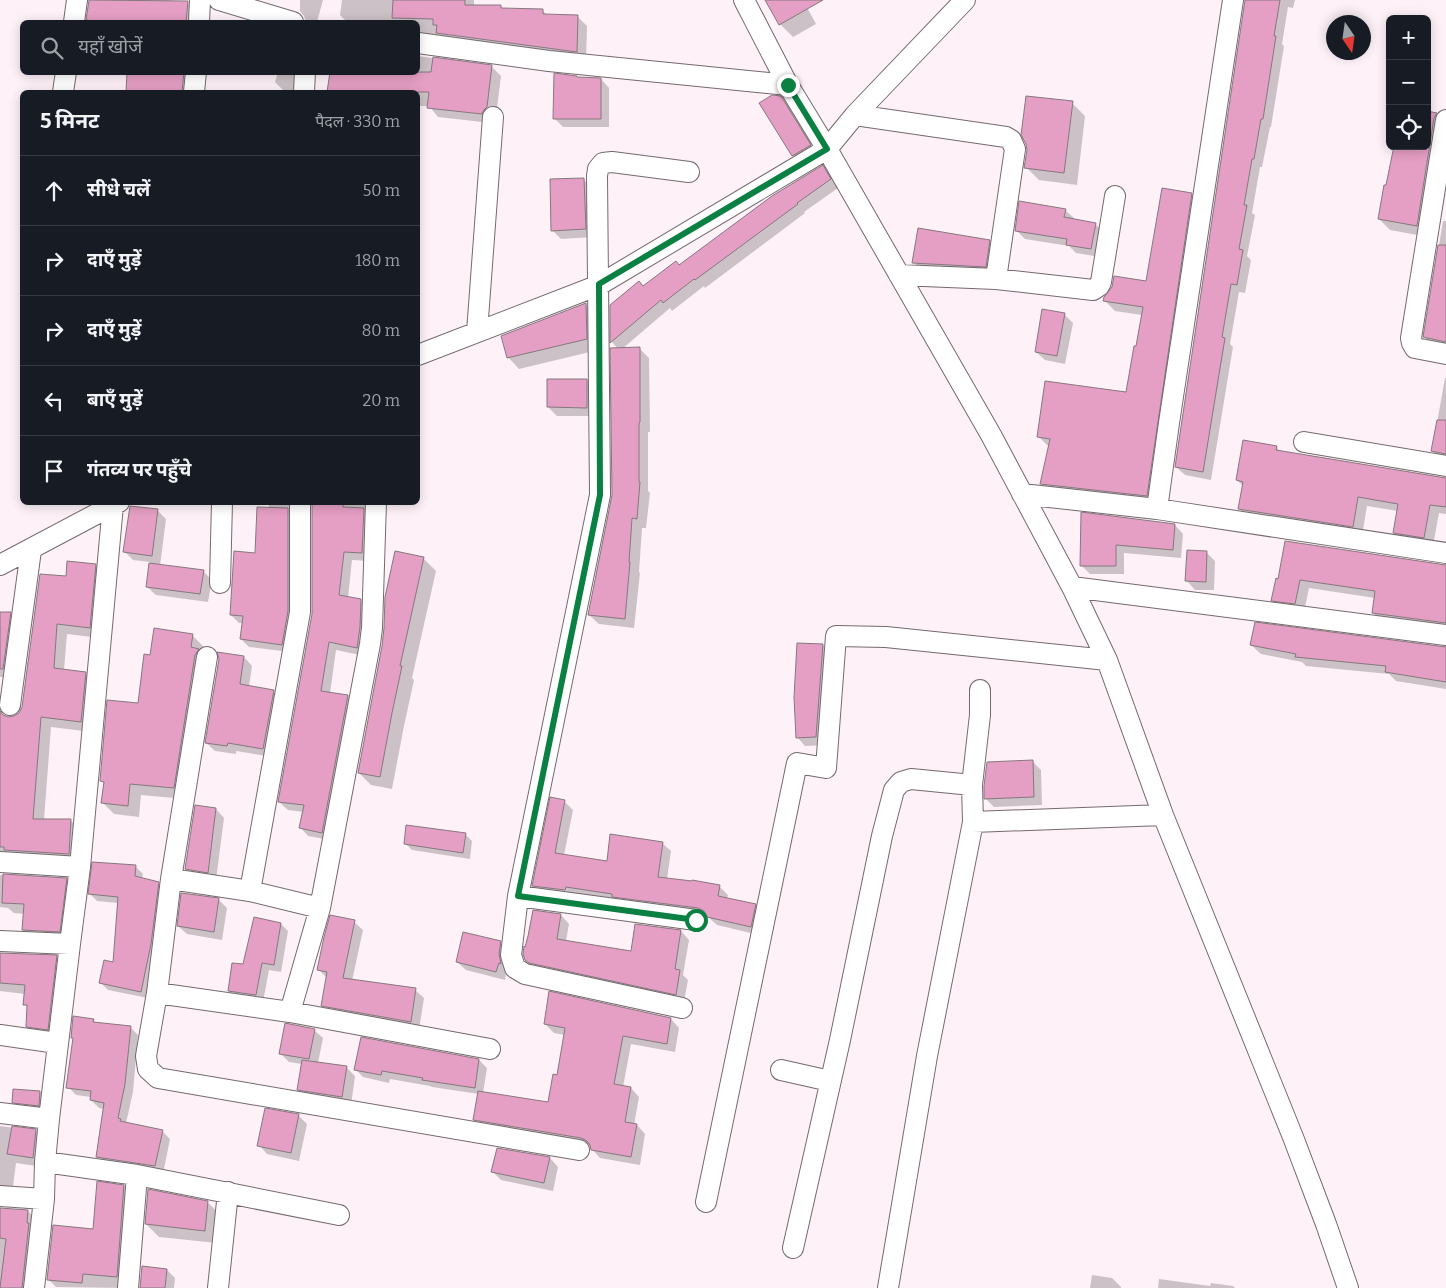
<!DOCTYPE html>
<html lang="hi">
<meta charset="utf-8">
<style>
body{margin:0;font-family:Bitter,"Noto Sans Devanagari",serif;background:#20242c;color:#f1f3f6}
.controls{position:absolute;right:15px;top:15px;display:grid;overflow:hidden;border-radius:8px;box-shadow:0 2px 12px #0003}
.controls button{width:45px;height:45px;display:grid;place-items:center;padding:0;border:0;border-bottom:1px solid #363941;background:#171b24;color:#f1f3f6;font:25px sans-serif}
.compass{position:absolute;left:1326px;top:15px;width:45px;height:45px;border-radius:50%;background:#171b24;box-shadow:0 2px 12px #0003;rotate:167deg}
.stop{position:absolute;width:15px;height:15px;margin:-11px;border:4px solid #0b8043;border-radius:50%;background:#fff}
.stop.end{background:#0b8043;border-color:#fff;box-shadow:0 1px 5px #0008}
.list{margin:0;padding:0;list-style:none}
h2{display:flex;justify-content:space-between;align-items:center;height:65px;margin:0;padding:0 20px;font-size:21px}
h2 small{font-size:16px;font-weight:400;color:#9ea1a6}
.list li{display:grid;grid-template-columns:32px 1fr auto;gap:15px;align-items:center;box-sizing:border-box;height:70px;padding:0 20px;border-top:1px solid #363941}
.list b{display:block;font-size:19px;white-space:nowrap}
.list em{font-size:16px;font-style:normal;color:#9ea1a6}
.icon{flex:none;width:28px;height:28px;fill:none;stroke:currentColor;stroke-width:2;stroke-linecap:round;stroke-linejoin:round}
.map{position:relative;flex:none;width:1446px;height:1288px;overflow:hidden}
.search{position:absolute;background:#171b24;box-shadow:0 2px 12px #0003;left:20px;top:20px;width:400px;height:55px;display:flex;align-items:center;gap:12px;box-sizing:border-box;padding:0 18px;border-radius:8px;color:#9ea1a6;font-size:19px}
.panel{position:absolute;background:#171b24;box-shadow:0 2px 12px #0003;left:20px;top:90px;width:400px;height:415px;border-radius:8px}
.map>svg:first-child{display:block}
.shadow{fill:#0003}
.building{fill:#e59fc4;stroke:#85787e}
.lines{fill:none;stroke-linecap:round;stroke-linejoin:round}
.minor-casing{stroke:#75696f;stroke-width:22}
.minor{stroke:#fff;stroke-width:20}
.route{stroke:#0b8043;stroke-width:6}
</style>
<div class="map">
<svg width="1446" height="1288" viewBox="0 0 1446 1288">
<rect width="100%" height="100%" fill="#fef2f8"/>
<path class="shadow" d="M90,0h57l8,2v-2h10l22,2 11,11 -1,9h-106l-3,-3z
M300,0h23l-6,22h-11l-2,-6 -4,-5z
M342,0h132v6l27,1 3,2 38,1 6,6h29l10,10 -1,35 -168,-15v-24h-71l-7,-7z
M767,0h36l13,24 -23,13 -13,-13z
M1247,0h48l-2,8 -5,-1 -6,37 2,2 -13,81h-1l-8,40h-2l-8,46 3,2 -8,41 4,4 -6,33 -6,-1 -9,52 3,3 -22,133 -26,-5 -9,-8z
M418,56l73,10 10,10 -5,40 -5,7 -53,-6 -9,-11h-11v-14h-90l3,-20h87z
M128,72h67l-1,20h-67z
M278,72h27l-5,20 -16,-1 -9,-9z
M601,79l8,9v39h-46l-9,-9z
M780,97l9,9 29,48 -16,10 -9,-9z
M1072,103l13,13 -8,69 -38,-5 -13,-13z
M1427,112l9,2 10,10 -18,113 -38,-7 -11,-11 8,-33 40,-40z
M823,167l8,8 7,13 -34,24 1,1 -100,75 -1,-2 -32,25 -2,-3 -48,41 17,-1 10,10 1,74h-2v59l2,2 -4,35h-4l-3,44 1,1 -6,55 -35,-4 -10,-9 24,-120 5,-146 -6,-7 -1,-36 69,-40z
M584,180l8,8 2,49 -33,2 -9,-9z
M1191,194l11,11 -45,301 -105,-12 -10,-10 7,-37 -10,-10 88,-44 15,-78 -27,-4 -10,-10 42,-19z
M1065,210l9,8 -1,2 22,4 9,8 -4,25 -24,-4 -7,-7 -44,-7 -9,-9z
M1443,221h3v128l-12,-3 -10,-9z
M989,241l13,13 -3,25 -72,-4 -13,-13z
M586,304l11,11 1,35 -79,19 -11,-12z
M1064,314l9,9 -8,41 -20,-4 -9,-8z
M1445,378h1v83l-4,-1 -10,-9z
M587,380l8,9v27h-38l-9,-9z
M1276,447l5,5 165,27v35l-7,-1 -6,33 -29,-4 -10,-10 4,-21 -31,-5 -5,30 -113,-18 -10,-9 4,-23 -6,-6z
M269,502h30l-9,150 -41,-5 -8,-8 3,-16h-5l-8,-8 25,-61 13,-45z
M313,502l43,2v-2h20l-6,59 -18,-1 -4,38 12,2 9,9 -4,47 -29,-6 -6,43 18,3 8,8 -26,136 -22,-4 -8,-9 4,-15 -16,-2 -9,-8 34,-188z
M157,510l9,9 -6,47 43,5 9,9 -4,22 -52,-7 -9,-8 3,-25 -17,-2 -8,-8z
M1082,514l93,11 8,9 -2,24 -57,-5v21h-34l-9,-9z
M1206,552l9,9 -1,29h-19l-8,-9z
M423,558l13,13 -24,107 2,2 -10,46 -12,63 -21,-4 -12,-12 24,-127z
M95,565l11,11 -6,62 -33,-4 -3,36 21,3 11,11 -4,48 -41,-5 -7,93 27,1 10,10 -1,34 -80,3v-156l4,4 5,2 6,-1 6,-4 46,-135z
M1446,566v65l-64,-9 -9,-9 2,-15 -66,-10 -5,24 -22,-2 -10,-10 4,-21z
M0,613h10l9,9 -8,55h-11z
M192,635l12,12 -19,152 -44,-4 -2,22 -25,-3 -11,-11 2,-19 -4,-3 38,-77 12,-48z
M799,644l24,1 8,9 -6,91 -20,1 -8,-9z
M1251,645l195,3v41l-50,-8 -7,-7 -83,-8 -4,-4 -41,-8z
M244,657l8,9 -3,21 24,4 9,9 -10,57 -36,-6v3l-21,-3 -9,-8z
M1032,761l9,9 1,35 -48,2 -9,-9z
M564,801l9,9 -9,45 44,8 54,-20 9,8 -4,28 52,7 9,9 -1,4 28,6 9,9 -5,21 -42,-10 -10,-9 -165,-22 -8,-8z
M216,809l8,9 -8,62 -21,-3 -9,-8z
M466,835l6,6 -2,18 -58,-9 -7,-7z
M136,867l7,7 -1,5 16,4 7,7 -17,108 -40,-8 -7,-7 13,-20 4,-60 -21,-2 -7,-7z
M0,875l66,4 11,11 -7,52 -36,-2 -11,-10 2,-16 -11,-1 -6,-5 -8,-1z
M218,899l9,9 -5,32 -35,-6 -9,-8z
M561,915l8,9 -3,17 66,11 4,-27 45,6 8,9 -6,35 5,5 -4,22 -149,-34 -9,-8z
M354,922l9,8 -11,51 63,9 9,8 -5,32 -88,-16 -8,-9 4,-27 -8,-8z
M281,924l7,7 -7,41 -12,-2 -6,32 -27,-4 -7,-7 15,-25z
M500,942l9,9 -4,29 -39,-10 -9,-8z
M0,954l56,3 10,9 -9,73 -20,-3 -10,-10 1,-18 -4,-4 1,-10 -25,-3z
M671,1019l8,9 -4,24 -44,-8 -8,43 8,1 8,9 -5,28h3l8,9 -5,31 -40,-7 -8,-9 -1,-2 -108,-19 -8,-9 4,-25 -47,-7 -2,-1 -40,-7 -1,4 -26,-6 -8,-8 124,-9 8,8 -4,25 67,10 8,-27 7,-41 -11,-2 -9,-9z
M93,1020l4,4 33,3 8,8 -5,57 -7,31 36,8 8,8 -7,35 -57,-9 -8,-8 6,-48 -5,-1 -8,-8v-3l-15,-2 -8,-8 6,-48 -2,-2z
M314,1030l9,8 -5,25 28,4 9,9 -4,29 -44,-7 -9,-9 4,-25 -13,-2 -9,-9z
M40,1092l4,4 -2,13 -25,-3 -4,-4z
M298,1115l9,9 -8,37 -32,-7 -8,-9z
M0,1126l36,5 9,9 -2,27 -27,-4 -4,31 -12,5z
M497,1149l53,9 8,9 -5,24 -52,-11 -9,-9z
M124,1186l8,8 -8,94 -68,-1 -8,-8 46,-49z
M207,1202l14,13 -4,28 -58,-6 -13,-13z
M0,1209l28,2 9,10 -4,67h-33z
M167,1270l8,8 -1,10h-33z
M1092,1275l20,3 9,9v1h-31z
M1159,1279l51,7 1,-3 22,3 2,2h-77z"/>
<path class="building" d="M89,0l99,1 -2,21h-85l-15,-2z
M393,0h72v5h36v3l42,1v5l35,1 -1,37 -141,-19 1,-8h-4v-6l-41,-1z
M765,0h58l-44,25z
M1245,0h35l-6,36h2l-13,83h-2l-7,40h-2l-8,46h3l-8,44 4,1 -6,35 -6,-1 -9,53 3,1 -22,134 -28,-5z
M433,57l59,8 -5,42 -3,3 -2,4 -55,-6 2,-16h-102l3,-20h101z
M127,72h57l-2,20h-56z
M554,73l23,3v1l24,1v41h-48z
M772,95l9,1 30,49 -19,11 -33,-53z
M1026,96l47,5 -9,72 -40,-5 3,-18 -1,-6 -5,-9z
M1427,111l10,2 -3,5 -17,108 -39,-7 6,-34h2l8,-39h33z
M823,165l8,14 -34,24 1,1 -103,76 -1,-1 -31,24 -2,-3 -51,43v-38l29,-24 4,5 33,-25 3,4 93,-69z
M584,178l2,51 -35,2 -1,-52z
M1162,188l30,5 -45,303 -107,-12 10,-45 -13,-2 8,-56 81,11 8,-46h2l7,-39 -40,-6 1,-4 8,-10 2,-11 32,5z
M1019,201l47,8 -2,8 32,6 -5,26 -25,-4 1,-6 -52,-8z
M918,228l72,12 -4,27 -74,-4z
M1438,245h8v97l-23,-5z
M586,303l1,36 -80,19 -6,-22z
M1042,309l23,4 -8,43 -22,-4z
M640,347v75l-1,1v59h1l-3,37 -5,-1 -3,44h1l-5,57 -37,-4 24,-120 -2,-147z
M547,379h40v29l-40,-1z
M1437,420h9v34l-15,-3z
M1243,440l34,6 -1,4 170,28v29l-16,-2 -6,33 -31,-5 5,-29 -40,-7 -5,30 -115,-18 5,-27 -7,-2z
M312,502h31v5l21,1 -2,45 -18,-1 -5,43 22,4 -1,28 -3,21 -28,-6 -8,49 27,4 -26,138 -23,-5 5,-23 -26,-3 34,-188z
M130,506l28,3 -6,47 -29,-4z
M257,507l31,1v103l-6,34 -42,-6 3,-23 -13,-1 4,-64 21,2z
M1081,512l94,12 -2,26 -57,-5v21h-36z
M1285,541l161,24v58l-74,-10 3,-22 -75,-11 -5,24 -24,-3 5,-23 2,1z
M1187,550l20,1 -1,31 -21,-1z
M395,551l29,6 -24,109h2l-10,47 -12,64 -22,-4 24,-127 2,-18 1,-31z
M67,561l29,3 -6,64 -33,-4 -3,44 32,4 -5,50 -40,-5 -8,102h38l-2,35 -65,-4v-3h-4v-136l3,4 5,2 6,-1 5,-3 3,-6 18,-133 26,2z
M149,563l55,7 -4,24 -54,-7z
M0,612h11l-8,57h-3z
M1255,622l191,25v35l-61,-10 1,-6 -91,-9 1,-3 -46,-9z
M154,628l39,6 -2,13 8,2 -4,6 -21,133 -44,-4 -2,22 -27,-3 3,-21 -4,-1 7,-81 31,3 6,-49 6,1z
M797,643l26,1 -7,93 -20,1 -2,-41z
M217,652l27,4 -4,28 34,6 -11,59 -35,-6 -1,3 -22,-3 14,-84z
M1033,760l1,37 -50,2v-13l3,-24z
M550,797l15,3 -10,53 52,8 3,-27 53,8 -5,35 34,4v-1l28,5 -2,11 38,8 -5,23 -44,-10 -3,-6 -6,-3 -86,-11v-3l-46,-7 -1,3 -33,-4z
M195,805l21,3 -8,65 -23,-4z
M406,825l60,8 -3,20 -59,-9z
M92,862l44,3 -1,11 24,6 -8,62 -10,48 -42,-9 5,-23 9,2 5,-65 -30,-3z
M3,874l64,4 -7,54 -38,-2 2,-26 -22,-1z
M181,893l38,5 -5,34 -37,-6z
M533,910l28,4 -4,25 74,12 4,-27 46,6 -6,39 5,1 -4,25 -147,-32 -4,-3 -2,-6 1,-8 1,1 3,-11z
M330,915l25,5 -12,58 73,10 -5,34 -90,-16 6,-34 -10,-2 7,-33z
M254,917l27,6 -7,42 -12,-2 -6,32 -28,-4 4,-28 11,1z
M463,932l38,9 -2,13 2,10 -2,-1 -3,9 -40,-10z
M0,953l57,2 -9,75 -22,-3 1,-22h-4l2,-20 -25,-2z
M549,991l122,27 -4,26 -44,-8 -9,48 17,3 -6,35 12,2 -6,33 -40,-7 -1,-5 -3,-4 -6,-3 -108,-18 5,-29 70,11 5,-28 4,1 8,-47 -21,-4z
M73,1016l21,3 -1,3 38,4 -6,58 -7,34 3,1 -1,2 43,9 -8,36 -59,-9 8,-54 -14,-3 1,-9 -25,-3 7,-50h-2z
M285,1023l30,6 -6,30 -30,-5z
M361,1037l118,22 -4,29 -53,-8 1,-2 -41,-7 -1,4 -27,-5z
M302,1060l45,6 -5,31 -45,-7z
M13,1089l27,2 -1,15 -27,-3z
M265,1108l34,6 -8,39 -34,-7z
M12,1126l24,3 -3,29 -26,-4z
M497,1148l53,9 -6,26 -53,-11z
M97,1181l27,4 -7,92 -34,-3 -1,9 -35,-3 6,-55 40,4z
M148,1189l60,12 -3,30 -60,-7z
M0,1208l28,2 -1,13h2l-7,65h-22l6,-49 -6,-1z
M142,1266l25,3 -2,19h-25z"/>
<g class="lines">
<g class="minor-casing">
<path id="minor" d="M219,0l74,22
M744,0l44,85 39,64 164,286 81,152 35,73 56,155 130,322 33,87 22,64
M74,22l3,-22
M199,22l1,-22
M418,43l131,18 239,24
M63,92l3,-20
M194,92l2,-20
M304,92l1,-20
M855,115l151,22 5,3 4,9 -19,130
M1446,120l-35,218 1,5 3,5 31,6
M899,275l97,4 97,11 6,-4 2,-4 14,-86
M477,332l16,-215
M418,355l181,-70 228,-136 28,-34 110,-115
M1304,442l142,24
M1022,494l135,15 289,44
M1157,509l12,-86 64,-423
M0,565l119,-63
M220,583l2,-81
M1072,587l374,48
M207,657l-36,222 -14,114 -11,63 2,13 10,9 421,72
M10,705l21,-155
M973,822l190,-7
M0,862l80,5
M171,879l79,12 70,17
M250,891l50,-279v-110
M518,896l178,24
M0,941l70,3
M157,993l133,19 200,37
M682,1008l-157,-34 -10,-6 -4,-13 7,-59 82,-401 -3,-319 1,-7 5,-6 9,-1 77,10
M290,1012l30,-104 50,-264 2,-16 4,-126
M0,1035l57,8
M781,1070l49,11
M0,1113l49,6
M45,1162l92,13 202,40
M0,1196l44,3
M706,1202l91,-439 29,5 10,-132 50,1 221,23
M793,1248l47,-208 42,-204 12,-46 7,-8 10,-3 61,6
M34,1288l10,-89 1,-37 4,-43 21,-175 10,-77 33,-362
M128,1288l9,-113
M218,1288l10,-96
M888,1288l39,-232 46,-234 -1,-37 8,-70v-25"/>
</g>
<use href="#minor" class="minor"/>
</g>
<g class="lines">
<path class="route" d="M696,920l-178,-24 82,-401 -1,-211 228,-135 -39,-64"/>
</g>
</svg>
<div class="controls">
<button>+</button>
<button>−</button>
<button><svg class="icon" aria-label="locate" viewBox="0 0 24 24"><circle cx="12" cy="12" r="6"/><path d="M12 2v4M12 18v4M2 12h4M18 12h4"/></svg></button>
</div>
<svg class="compass" viewBox="-18 -18 36 36"><path d="M0-13l5 13h-10z" fill="#e53935"/><path d="M0 13l5-13h-10z" fill="#9ea1a6"/></svg>
<div class="stop" style="left:696px;top:920px"></div>
<div class="stop end" style="left:788px;top:85px"></div>
<div class="search"><svg class="icon" aria-label="search" viewBox="0 0 24 24"><circle cx="10" cy="10" r="6"/><path d="M15 15l6 6"/></svg>यहाँ खोजें</div>
<section class="panel">
<h2>5 मिनट<small>पैदल · 330 m</small></h2>
<ul class="list">
<li><svg class="icon" aria-label="ahead" viewBox="0 0 24 24"><path d="M12 20V5M6 11l6-6 6 6"/></svg><div><b>सीधे चलें</b></div><em>50 m</em></li>
<li><svg class="icon" aria-label="right" viewBox="0 0 24 24"><path d="M7 20v-9h11M14 6l5 5-5 5"/></svg><div><b>दाएँ मुड़ें</b></div><em>180 m</em></li>
<li><svg class="icon" aria-label="right" viewBox="0 0 24 24"><path d="M7 20v-9h11M14 6l5 5-5 5"/></svg><div><b>दाएँ मुड़ें</b></div><em>80 m</em></li>
<li><svg class="icon" aria-label="left" viewBox="0 0 24 24"><path d="M17 20v-9H6M10 6l-5 5 5 5"/></svg><div><b>बाएँ मुड़ें</b></div><em>20 m</em></li>
<li><svg class="icon" aria-label="arrive" viewBox="0 0 24 24"><path d="M6 21V4h12l-3 4 3 4H6"/></svg><div><b>गंतव्य पर पहुँचे</b></div></li>
</ul>
</section>
</div>
